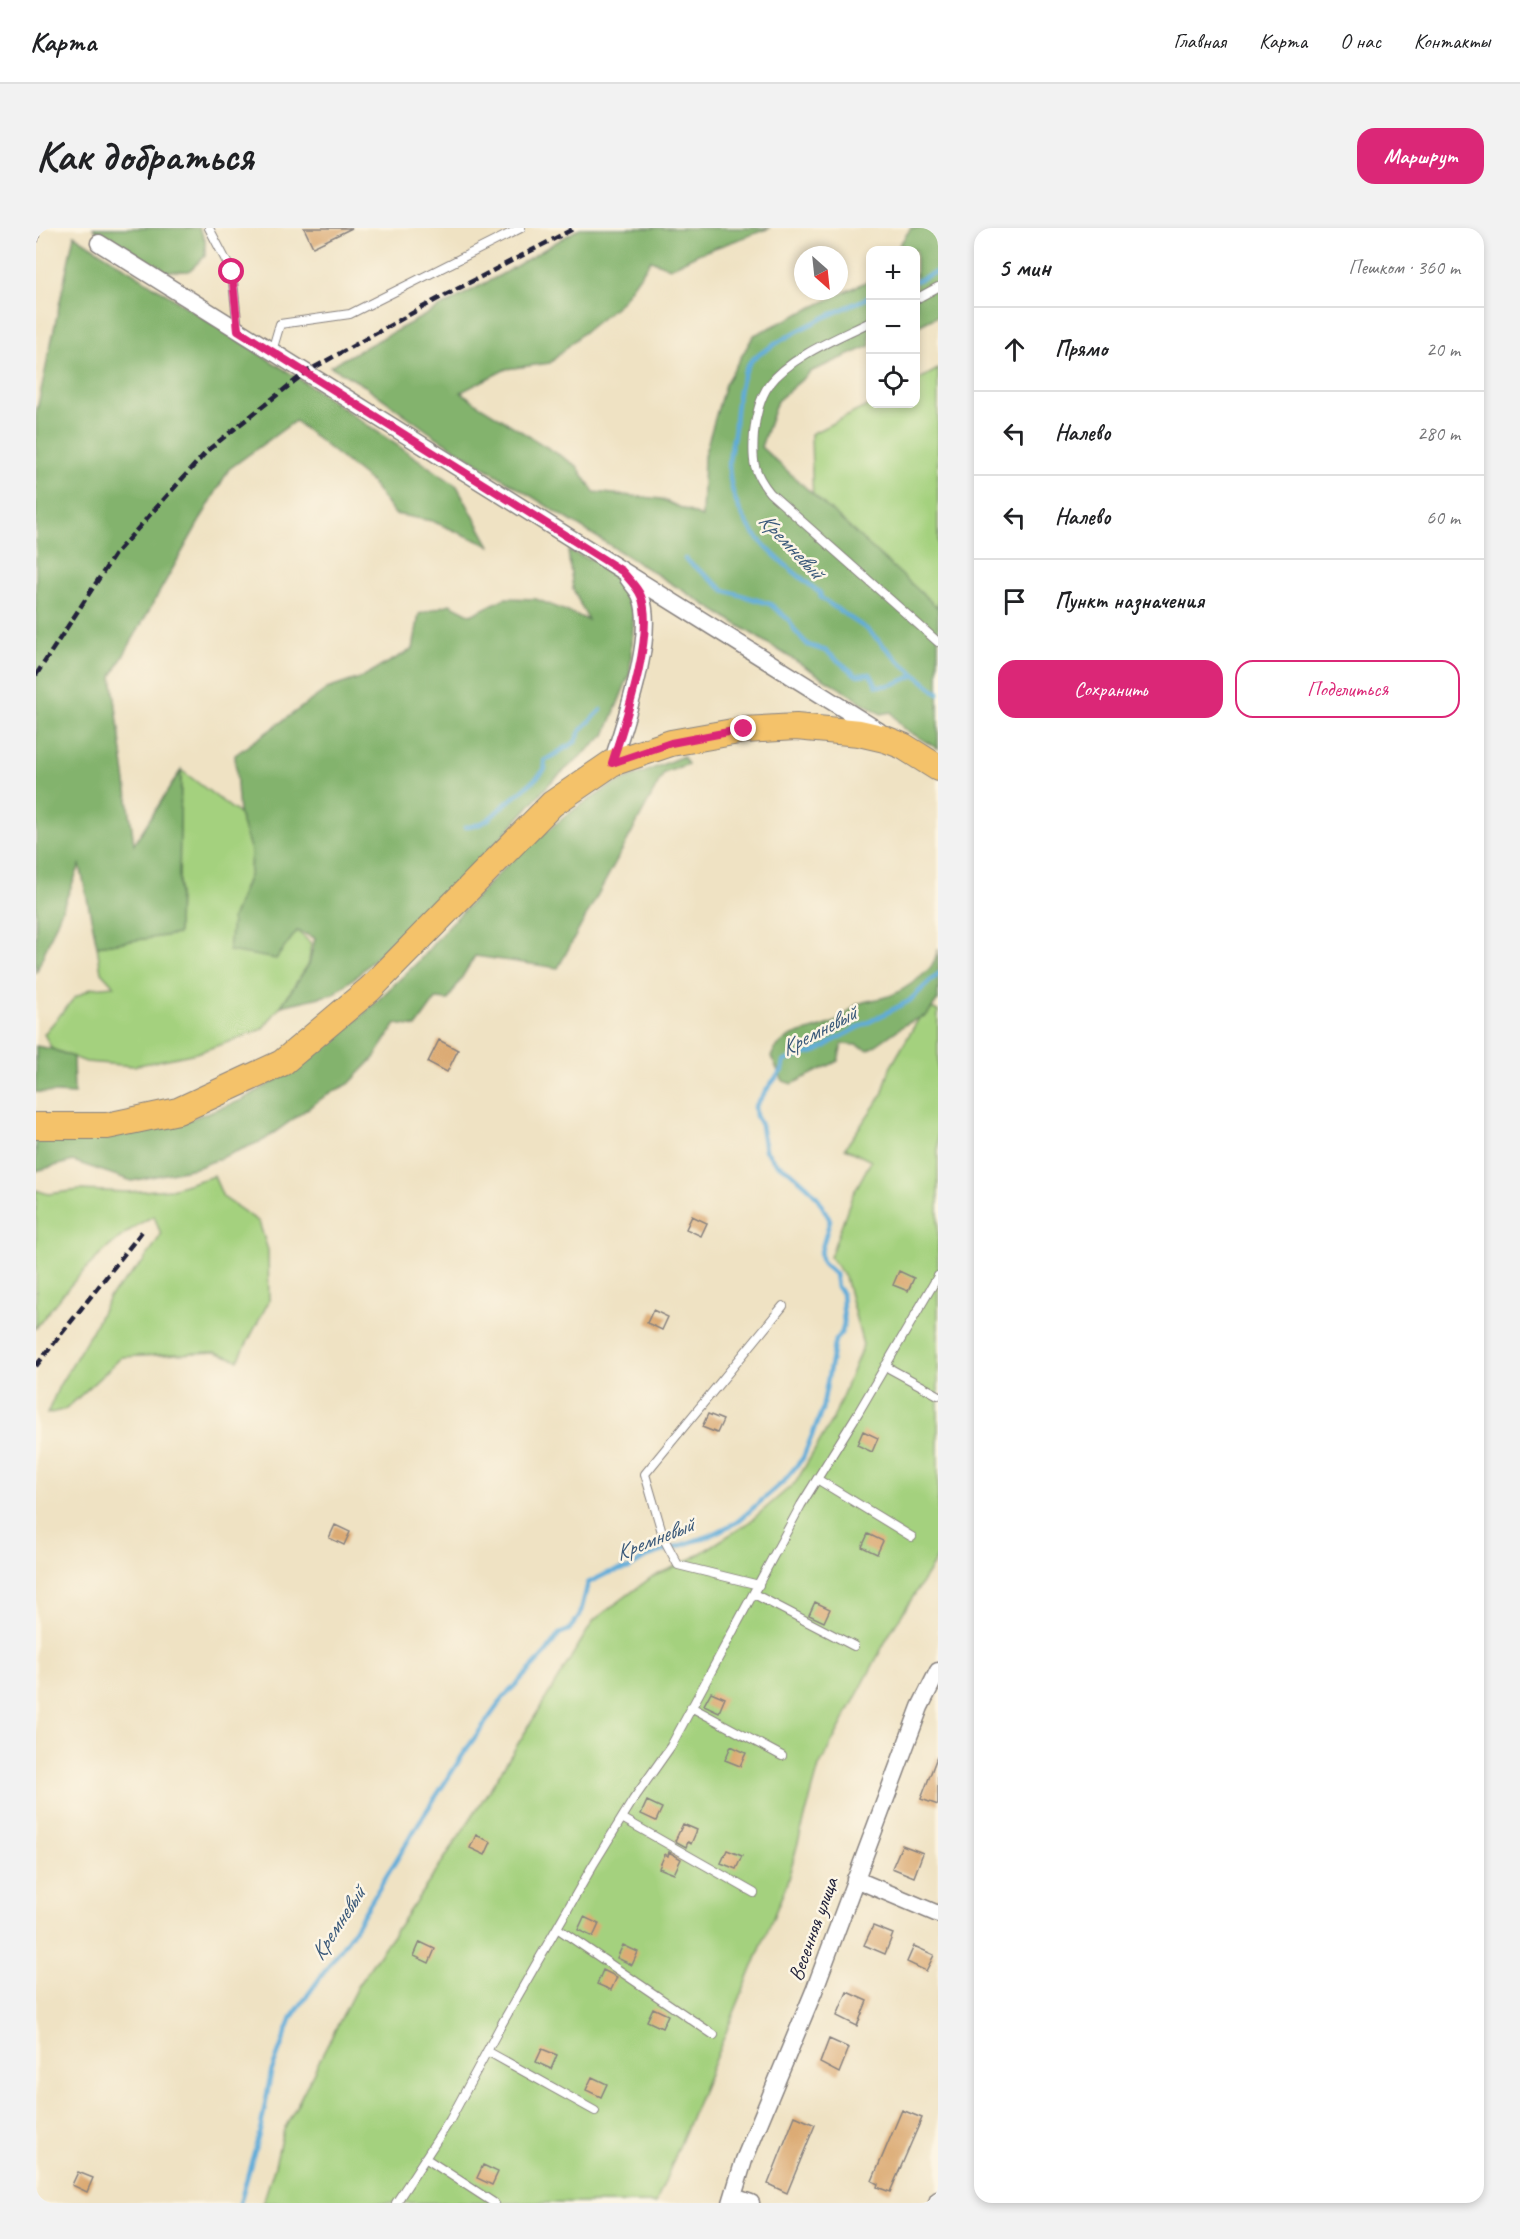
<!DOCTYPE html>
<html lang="ru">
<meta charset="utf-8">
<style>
body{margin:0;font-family:Caveat,sans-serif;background:#f2f2f2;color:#202124}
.controls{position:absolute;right:18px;top:18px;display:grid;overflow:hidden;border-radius:12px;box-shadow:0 3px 9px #0003}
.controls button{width:54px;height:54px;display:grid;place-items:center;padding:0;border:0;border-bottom:2px solid #e0e0e0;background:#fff;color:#202124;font:30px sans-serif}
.compass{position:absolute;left:758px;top:18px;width:54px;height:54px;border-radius:50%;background:#fff;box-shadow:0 3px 9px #0003;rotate:153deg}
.stop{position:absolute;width:18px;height:18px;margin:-14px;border:4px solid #db2777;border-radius:50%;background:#fff}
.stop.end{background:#db2777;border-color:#fff;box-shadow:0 2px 6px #0008}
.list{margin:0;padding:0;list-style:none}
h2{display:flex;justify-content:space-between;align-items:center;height:78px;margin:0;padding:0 24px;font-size:26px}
h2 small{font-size:20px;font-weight:400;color:#757577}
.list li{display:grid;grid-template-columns:39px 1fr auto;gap:18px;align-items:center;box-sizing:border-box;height:84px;padding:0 24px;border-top:2px solid #e0e0e0}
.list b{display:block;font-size:22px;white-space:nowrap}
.list em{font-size:20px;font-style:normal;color:#757577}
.actions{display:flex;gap:12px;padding:18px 24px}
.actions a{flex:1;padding:14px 0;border:2px solid #db2777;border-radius:18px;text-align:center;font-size:21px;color:#db2777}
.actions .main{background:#db2777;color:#fff}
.icon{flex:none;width:33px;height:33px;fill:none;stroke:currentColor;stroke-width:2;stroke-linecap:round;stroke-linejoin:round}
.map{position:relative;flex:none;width:902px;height:1975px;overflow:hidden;border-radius:18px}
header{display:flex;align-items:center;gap:36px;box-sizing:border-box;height:84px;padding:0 30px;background:#fff;border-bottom:2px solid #e0e0e0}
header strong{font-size:28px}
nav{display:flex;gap:33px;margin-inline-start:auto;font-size:21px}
.intro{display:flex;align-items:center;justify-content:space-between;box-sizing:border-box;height:144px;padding:0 36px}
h1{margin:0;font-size:42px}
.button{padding:15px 27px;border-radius:18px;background:#db2777;color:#fff;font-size:21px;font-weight:700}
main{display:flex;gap:36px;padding:0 36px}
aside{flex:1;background:#fff;border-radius:18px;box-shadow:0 3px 9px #0003}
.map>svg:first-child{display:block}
.green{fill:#a4d17e;stroke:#637a5c;stroke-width:1.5}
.forest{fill:#83b36d;stroke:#526a54;stroke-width:1.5}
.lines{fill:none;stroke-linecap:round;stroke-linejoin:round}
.stream{stroke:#5facd9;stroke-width:4.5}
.building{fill:#dcab74}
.service-casing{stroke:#88827f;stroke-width:10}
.minor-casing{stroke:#88827f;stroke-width:19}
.primary-casing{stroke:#88827f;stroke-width:28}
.service{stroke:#fff;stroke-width:8}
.minor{stroke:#fff;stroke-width:16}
.primary{stroke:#f4c26a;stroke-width:26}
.rail{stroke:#22223b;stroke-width:4.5;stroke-dasharray:9 4.5;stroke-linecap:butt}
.route{stroke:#db2777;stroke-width:8}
.labels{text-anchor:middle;stroke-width:5;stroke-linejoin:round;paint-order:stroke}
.street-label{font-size:21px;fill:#22223b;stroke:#fcf5e5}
.water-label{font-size:22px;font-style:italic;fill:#3a597a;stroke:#fcf5e5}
</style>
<header>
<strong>Карта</strong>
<nav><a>Главная</a><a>Карта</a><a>О нас</a><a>Контакты</a></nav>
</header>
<div class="intro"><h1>Как добраться</h1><a class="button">Маршрут</a></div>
<main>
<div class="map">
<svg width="902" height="1975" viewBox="0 0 902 1975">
<rect width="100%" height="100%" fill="#fcf5e5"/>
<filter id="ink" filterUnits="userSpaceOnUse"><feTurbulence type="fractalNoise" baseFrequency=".0167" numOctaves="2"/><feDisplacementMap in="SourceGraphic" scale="12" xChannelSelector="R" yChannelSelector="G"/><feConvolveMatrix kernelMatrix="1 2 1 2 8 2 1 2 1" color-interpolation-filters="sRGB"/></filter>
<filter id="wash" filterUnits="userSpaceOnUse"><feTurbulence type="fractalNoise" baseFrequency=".008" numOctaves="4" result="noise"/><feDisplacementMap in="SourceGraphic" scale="24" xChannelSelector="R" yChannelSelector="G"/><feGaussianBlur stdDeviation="1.35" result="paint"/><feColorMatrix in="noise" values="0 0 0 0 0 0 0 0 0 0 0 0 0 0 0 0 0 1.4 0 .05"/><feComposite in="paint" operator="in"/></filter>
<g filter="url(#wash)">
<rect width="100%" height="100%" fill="#efe2c3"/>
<path class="green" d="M902,141v239l-125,-100 -2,-74 60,-30h45v-23z
M145,542l58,44 12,36 -1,23 -18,46 65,12 14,12 -2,20 -28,43 -19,23 -25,10 -41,14 -62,13 -48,-4 -34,-13 -8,-15 31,-37 17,-9 22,-2 -13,-14 -4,-26 81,-13z
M890,778l12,5v546l-49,78 -70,132 -33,119 -130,317h-393l12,-38 7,-31 76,-149 73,-106 66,-101 97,-158 58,-43 41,-19 54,-34 49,-42 37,-63 30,-74 -18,-68 -15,-20 22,-61 19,-35 -26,-13 37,-53 8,-27z
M178,948l9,21 36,25 9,28 1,51 -31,59 -23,-8 -93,5 -56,52 -19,5 12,-28 33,-55 17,-34 34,-35 18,-27 -7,-19c-43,20 -90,74 -118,112v-138l12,4 32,-4 47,2 44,-3z"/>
<path class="forest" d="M57,0h106l6,12v16l-16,15 -30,1 -52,-31z
M544,0h190l-72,26 -28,14 -19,-8 -30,42 -43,35 -28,26 -44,6 -45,23 21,15 95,59 17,26 67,7 41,18 2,-61 21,-72 29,-49 116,-55v66l-58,25 -35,30 -16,46 177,161v141l-35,-21 -12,-16 -10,2 -445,-277 -71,-51 -35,-20 176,-94z
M875,0h27v88l-22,11v-77h-20z
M38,7l233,149 150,102 33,60 -58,-25 -37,-7 -25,-33 -75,-60 -66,48 -117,207 22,168 47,-74 -3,164 -81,12 -17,-81 -44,108v-559z
M532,323l39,14 27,47 -4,61 -25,62 -54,47 -41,46 -59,61 -53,46 -40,40 -25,19 -52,12 28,-42 6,-26 -18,-7 -21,28 -47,-8 3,-32 18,-46 1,-22 -12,-37 -4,-59 92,-66 33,-11 53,-29 6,-35 31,-10 21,11 34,-17 31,1 52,21 -15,-31z
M647,528l5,8 -24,9 -106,195 -83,-12 -27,44 -12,-1 -20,28 -20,-3 -22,34 -25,26 -21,10 -64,46 -65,27 -67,14 -59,-20 -37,10v-38l146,-11 60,-22 33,-19 81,-60 62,-59 28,-33 57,-60 35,-31 38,-30 35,-22z
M902,721v51l-11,15 -21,9 -37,26 -13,-5 -14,-1 -4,17 -46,23 -9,-3 -12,-24c10,-26 39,-24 62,-34 10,-4 16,-14 25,-19 9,-4 18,-4 27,-7 14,-3 42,-22 49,-35 2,-3 2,-9 4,-13z
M0,818l16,3 21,8 1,37 -38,-2z"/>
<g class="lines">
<path class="stream" d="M880,53l22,-10
M834,69c-33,14 -67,29 -98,49 -6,4 -13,8 -19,13 -13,12 -17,47 -18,65 0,13 -6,27 -6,40 1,63 48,94 91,129l1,5 47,32 30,30 40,33
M649,331l39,31 46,14 19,16 6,11 13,14 18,6 30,24 14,-1 7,12c15,1 25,-6 39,-11
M429,599c24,-2 27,-13 44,-26 13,-11 25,-19 36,-32l-1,-8 31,-19 6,-12 20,-20
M204,1975l21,-76 10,-54 21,-56 60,-84 68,-112 46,-71 37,-52 43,-45 13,-19 10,-4 11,-15 8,-32 20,-10 21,-5 19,-12 61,-20 28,-14 46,-40 20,-24 19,-48 13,-70 7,-8 2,-9 -2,-30 -5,-6 -2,-13 -13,-12 -2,-7 10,-35 -13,-23 -9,-10 -18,-16 -13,-7 -12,-14 -4,-25 -5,-9 -1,-9 15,-22 13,-16 1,-7c16,-10 33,-6 47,-20l78,-41 29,-27"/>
</g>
<g id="blocks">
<path class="building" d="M268,0h48l-39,19z
M403,812l19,10 -11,22 -19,-10z
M656,988l15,7 -6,13 -15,-7z
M863,1043l15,7 -6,13 -15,-6z
M617,1082l15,7 -6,13 -15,-7z
M672,1186l15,6 -6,13 -15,-6z
M827,1203l15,7 -6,14 -15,-7z
M299,1297l15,7 -6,13 -15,-7z
M832,1306l15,7 -6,13 -15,-7z
M779,1374l15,7 -6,13 -15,-7z
M675,1464l14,6 -6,14 -15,-7z
M695,1518l15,7 -6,13 -15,-6z
M901,1529h1v48l-17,-6z
M611,1573l15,7 -6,13 -15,-7z
M647,1596l14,6 -6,14 -3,-2 -2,5 -11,-6z
M440,1607l15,7 -6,13 -15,-7z
M866,1617l21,8 -9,24 -22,-9z
M691,1622l15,6 -6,13 -15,-6z
M633,1624l12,7 -7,15 -15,-6 6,-14 3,2z
M548,1689l15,7 -6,13 -15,-7z
M837,1698l20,8 -8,20 -21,-9z
M384,1714l15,7 -6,14 -15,-7z
M587,1717l15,7 -6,13 -15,-7z
M878,1718l20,9 -8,16 -19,-9z
M567,1742l14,7 -6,13 -14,-6z
M811,1764l20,9 -10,25 -20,-10z
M617,1780l15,7 -6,13 -15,-7z
M793,1811l20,9 -10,25 -19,-10z
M506,1821l15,6 -6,14 -15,-7z
M556,1849l15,7 -6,13 -15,-7z
M866,1882l20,8 -32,74 -13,-5 1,-3 -6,-3z
M759,1888l20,9 -28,68 -19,-9z
M447,1937l15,7 -6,13 -15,-7z
M42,1944l15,6 -6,14 -15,-7z"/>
</g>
</g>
<g filter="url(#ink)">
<use href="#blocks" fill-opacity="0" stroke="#88827f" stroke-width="1.5"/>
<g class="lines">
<g class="service-casing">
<path id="service" d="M173,0l23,44 6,58
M880,71l22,-12
M834,94c-32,16 -79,34 -101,63 -9,12 -14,34 -15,48 -2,28 -1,39 16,60l168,149
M236,123l8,-27 70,-10 171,-86
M849,1138l53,29
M781,1251l95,58
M723,1357l-81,-20 -14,-26 -19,-65 138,-168
M718,1366l100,52
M655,1479l91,49
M586,1590l132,75
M521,1700l157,107
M451,1823l108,60
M389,1930l69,45
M360,1975l54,-83 50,-93 93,-162 40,-65 38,-54 130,-241 57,-92 80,-137"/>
</g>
<g class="minor-casing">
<path id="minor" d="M63,15l780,488
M576,535c12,-39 44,-128 29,-166 -2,-6 -9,-13 -13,-19
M819,1651l83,35
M698,1969l17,6
M695,1975l13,-43 70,-169 106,-284 18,-36
M901,1975l1,-3"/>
</g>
<g class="primary-casing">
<path id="primary" d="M0,898h71l71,-15 104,-48 88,-74 182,-185 60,-41 59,-20 73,-13 52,-3 63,6 26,6 18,7 35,22"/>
</g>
<use href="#service" class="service"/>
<use href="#minor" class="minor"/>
<use href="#primary" class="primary"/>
<path class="rail" d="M0,14l3,-14
M0,447l79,-121 93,-104 98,-78 128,-71 141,-73
M0,1138l108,-137"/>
</g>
</g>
<g class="lines" filter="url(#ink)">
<path class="route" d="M196,44l6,58 384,241c6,7 16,17 19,25 15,37 -17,129 -29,167l59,-20 73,-14"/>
</g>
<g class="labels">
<g class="street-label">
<text transform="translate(777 1701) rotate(-70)" y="7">Весенняя улица</text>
</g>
<g class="water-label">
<text transform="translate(756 317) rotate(46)" y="8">Кремневый</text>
<text transform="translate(782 802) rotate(-28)" y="8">Кремневый</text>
<text transform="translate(618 1310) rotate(-22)" y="8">Кремневый</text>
<text transform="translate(301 1695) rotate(-57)" y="8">Кремневый</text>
</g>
</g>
</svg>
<div class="controls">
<button>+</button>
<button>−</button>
<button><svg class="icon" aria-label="locate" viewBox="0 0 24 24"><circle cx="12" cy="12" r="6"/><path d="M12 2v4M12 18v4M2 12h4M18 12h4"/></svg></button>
</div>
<svg class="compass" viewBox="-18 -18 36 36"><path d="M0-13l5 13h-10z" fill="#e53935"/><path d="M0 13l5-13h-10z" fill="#757577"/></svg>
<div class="stop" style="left:196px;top:44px"></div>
<div class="stop end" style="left:708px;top:501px"></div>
</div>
<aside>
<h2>5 мин<small>Пешком · 360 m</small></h2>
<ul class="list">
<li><svg class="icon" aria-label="ahead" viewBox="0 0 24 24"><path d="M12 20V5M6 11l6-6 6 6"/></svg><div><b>Прямо</b></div><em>20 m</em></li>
<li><svg class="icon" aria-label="left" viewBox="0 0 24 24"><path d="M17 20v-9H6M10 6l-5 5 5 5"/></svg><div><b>Налево</b></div><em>280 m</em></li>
<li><svg class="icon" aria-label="left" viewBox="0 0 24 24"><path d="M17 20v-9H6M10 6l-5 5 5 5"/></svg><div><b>Налево</b></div><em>60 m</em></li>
<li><svg class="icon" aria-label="arrive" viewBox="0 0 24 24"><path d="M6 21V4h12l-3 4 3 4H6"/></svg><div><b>Пункт назначения</b></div></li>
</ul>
<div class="actions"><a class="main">Сохранить</a><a>Поделиться</a></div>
</aside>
</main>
